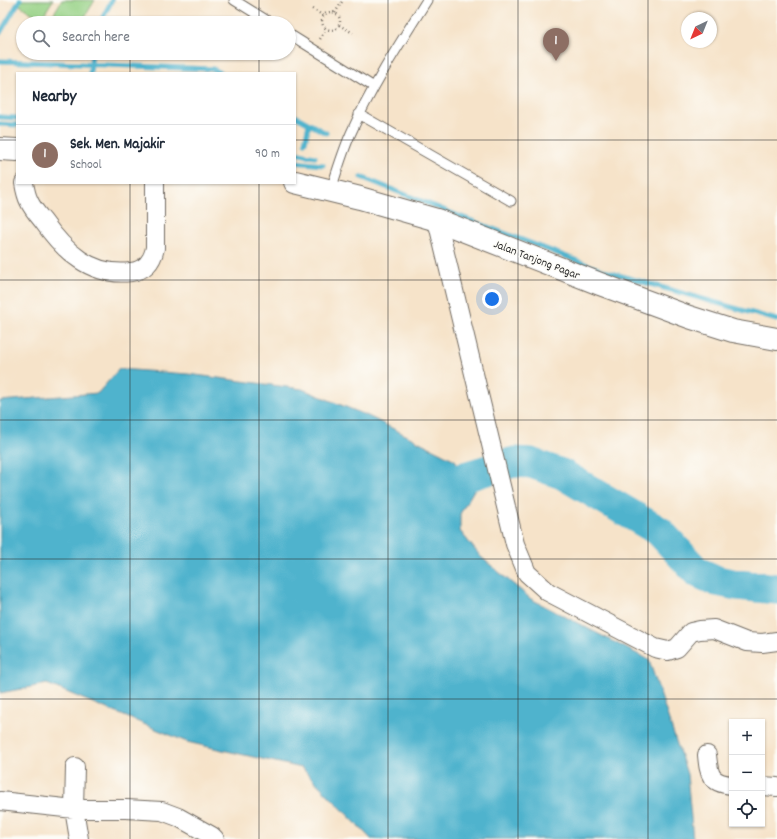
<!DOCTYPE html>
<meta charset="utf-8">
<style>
body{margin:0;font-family:Dekko,sans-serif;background:#f6f6f7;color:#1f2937}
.controls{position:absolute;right:12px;bottom:12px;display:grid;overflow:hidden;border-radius:0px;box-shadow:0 1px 3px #0004}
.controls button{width:36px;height:36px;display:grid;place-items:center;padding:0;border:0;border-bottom:1px solid #e0e1e3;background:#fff;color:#1f2937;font:20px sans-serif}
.compass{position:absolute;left:681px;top:12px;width:36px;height:36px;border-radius:50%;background:#fff;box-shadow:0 1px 3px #0004;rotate:223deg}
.you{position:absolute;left:492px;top:299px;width:14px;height:14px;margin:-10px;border:3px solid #fff;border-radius:50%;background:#1a73e8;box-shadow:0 0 0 6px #1a73e833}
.badge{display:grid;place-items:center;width:26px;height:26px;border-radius:50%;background:#2563eb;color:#fff;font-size:13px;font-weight:700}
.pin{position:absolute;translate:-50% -33px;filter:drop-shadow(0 1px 2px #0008)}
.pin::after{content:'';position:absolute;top:21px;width:14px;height:12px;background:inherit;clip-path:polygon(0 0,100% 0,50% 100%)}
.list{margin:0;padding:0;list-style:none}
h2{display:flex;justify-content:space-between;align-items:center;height:52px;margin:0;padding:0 16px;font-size:17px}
h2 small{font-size:13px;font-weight:400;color:#747a83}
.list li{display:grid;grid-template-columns:26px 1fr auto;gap:12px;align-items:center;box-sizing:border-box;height:60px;padding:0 16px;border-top:1px solid #e0e1e3}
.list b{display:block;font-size:15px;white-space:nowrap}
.list p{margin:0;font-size:13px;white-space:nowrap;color:#747a83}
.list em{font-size:13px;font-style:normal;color:#747a83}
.icon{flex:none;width:22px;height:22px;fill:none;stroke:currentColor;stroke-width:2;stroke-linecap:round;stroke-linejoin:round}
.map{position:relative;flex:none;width:777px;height:839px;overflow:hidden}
.search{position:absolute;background:#fff;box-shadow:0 1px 3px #0004;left:16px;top:16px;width:280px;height:44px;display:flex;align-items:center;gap:10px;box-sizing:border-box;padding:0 14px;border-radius:22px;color:#747a83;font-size:15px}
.panel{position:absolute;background:#fff;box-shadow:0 1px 3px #0004;left:16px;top:72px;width:280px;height:112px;border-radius:0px}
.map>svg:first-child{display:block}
.green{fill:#97d286;stroke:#617e58}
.water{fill:#4fb3cd;stroke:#3d6f7c}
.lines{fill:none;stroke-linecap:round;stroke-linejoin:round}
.stream{stroke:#4fb3cd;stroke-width:5}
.river{stroke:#4fb3cd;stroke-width:31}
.service-casing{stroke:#726b62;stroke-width:11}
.minor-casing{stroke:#726b62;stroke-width:20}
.secondary-casing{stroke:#726b62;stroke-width:24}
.path{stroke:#726b62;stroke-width:2.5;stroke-dasharray:1 3;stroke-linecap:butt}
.service{stroke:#fff;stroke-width:9}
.minor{stroke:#fff;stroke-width:18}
.secondary{stroke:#fff;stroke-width:22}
.grid{fill:none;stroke:#2b2b2b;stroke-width:1;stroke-opacity:0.55}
.labels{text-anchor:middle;stroke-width:3;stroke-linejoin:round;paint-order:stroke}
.street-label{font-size:12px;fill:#2b2b2b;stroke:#fdfcf7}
</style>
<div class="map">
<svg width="777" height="839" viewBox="0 0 777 839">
<rect width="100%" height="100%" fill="#fdfcf7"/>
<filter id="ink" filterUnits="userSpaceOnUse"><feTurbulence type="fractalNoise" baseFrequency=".025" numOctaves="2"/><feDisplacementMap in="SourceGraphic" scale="8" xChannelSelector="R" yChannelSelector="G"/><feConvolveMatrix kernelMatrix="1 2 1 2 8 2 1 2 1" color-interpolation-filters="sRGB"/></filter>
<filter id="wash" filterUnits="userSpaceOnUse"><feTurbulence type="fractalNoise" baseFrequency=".012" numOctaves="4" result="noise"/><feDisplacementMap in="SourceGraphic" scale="16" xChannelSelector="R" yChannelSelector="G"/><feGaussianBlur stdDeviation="0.9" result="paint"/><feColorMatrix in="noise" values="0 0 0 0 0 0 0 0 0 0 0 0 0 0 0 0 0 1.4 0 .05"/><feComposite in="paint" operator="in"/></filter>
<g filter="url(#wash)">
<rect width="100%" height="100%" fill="#f6e3c9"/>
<path class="green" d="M20,0h33l-12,19 -23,-15z
M62,0h33l-14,23h-33z"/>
<path class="water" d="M119,369l69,5 114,15 66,27 87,44 19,30 -14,24v17l21,26 50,42 118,61 38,114 6,65h-322l-69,-71 -115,-26 -140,-58 -47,9v-292l98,-8z"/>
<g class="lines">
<path class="stream" d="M100,23l12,-23
M0,33l20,-33
M0,61l213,8 8,4
M90,73l2,-20
M295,116l31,17
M0,117l17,1
M0,124l17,1
M305,142l4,-18
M295,153l20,4
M295,162l28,3
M361,177l98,39 145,55 173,49"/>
<path class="river" d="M434,501l17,-20 63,-19 17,1 31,11 97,57 38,41 20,9 20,4 40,4"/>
</g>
</g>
<g filter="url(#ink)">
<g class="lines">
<g class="service-casing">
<path id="service" d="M234,0l37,23
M289,34l85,53
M359,114l152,87
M331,190c6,-19 12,-39 20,-57 21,-47 49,-90 76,-133"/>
</g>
<g class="minor-casing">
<path id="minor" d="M24,183c1,6 2,12 5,18 3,7 9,14 14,20 21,30 48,56 88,51 14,-2 21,-10 24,-24v-65
M437,220l78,324 12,29 21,19 107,56 13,3 9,-3 14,-16 9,-2 14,-1 33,13 15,1 15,-2
M707,755c2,20 3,28 25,30
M75,767l-1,42 5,30
M762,786l15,1
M0,801l74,8h52l36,2 16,6 34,19 3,3"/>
</g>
<g class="secondary-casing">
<path id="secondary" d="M0,149l17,1
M295,182l65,16 77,22 163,64 89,33 44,14 44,8"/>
</g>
<path class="path" d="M312,9l12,7
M322 21a9 9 0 1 1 18 0a9 9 0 1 1-18 0Z
M335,13l8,-13
M339,25l14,8
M320,39l6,-10"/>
<use href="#service" class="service"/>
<use href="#minor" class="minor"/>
<use href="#secondary" class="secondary"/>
</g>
</g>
<path class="grid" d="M130,0v23M259,0v23M388,0v839M518,0v839M648,0v839M130,53v20M259,53v20M0,140h17M295,140h482M130,183v656M259,183v656M0,280h777M0,420h777M0,559h777M0,699h777"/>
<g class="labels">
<g class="street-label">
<text transform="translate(537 259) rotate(21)" y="4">Jalan Tanjong Pagar</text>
</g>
</g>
</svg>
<div class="controls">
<button>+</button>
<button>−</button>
<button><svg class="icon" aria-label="locate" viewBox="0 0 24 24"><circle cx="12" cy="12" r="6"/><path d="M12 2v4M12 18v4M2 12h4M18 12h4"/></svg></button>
</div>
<svg class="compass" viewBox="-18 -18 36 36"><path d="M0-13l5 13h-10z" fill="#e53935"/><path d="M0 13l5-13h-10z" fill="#747a83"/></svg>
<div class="you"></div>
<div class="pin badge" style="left:556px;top:61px;background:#8d6e63">1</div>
<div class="search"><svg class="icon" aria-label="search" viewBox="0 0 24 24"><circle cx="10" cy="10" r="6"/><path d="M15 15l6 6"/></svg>Search here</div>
<section class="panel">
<h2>Nearby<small></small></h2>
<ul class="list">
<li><span class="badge" style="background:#8d6e63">1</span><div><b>Sek. Men. Majakir</b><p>School</p></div><em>90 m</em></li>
</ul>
</section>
</div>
